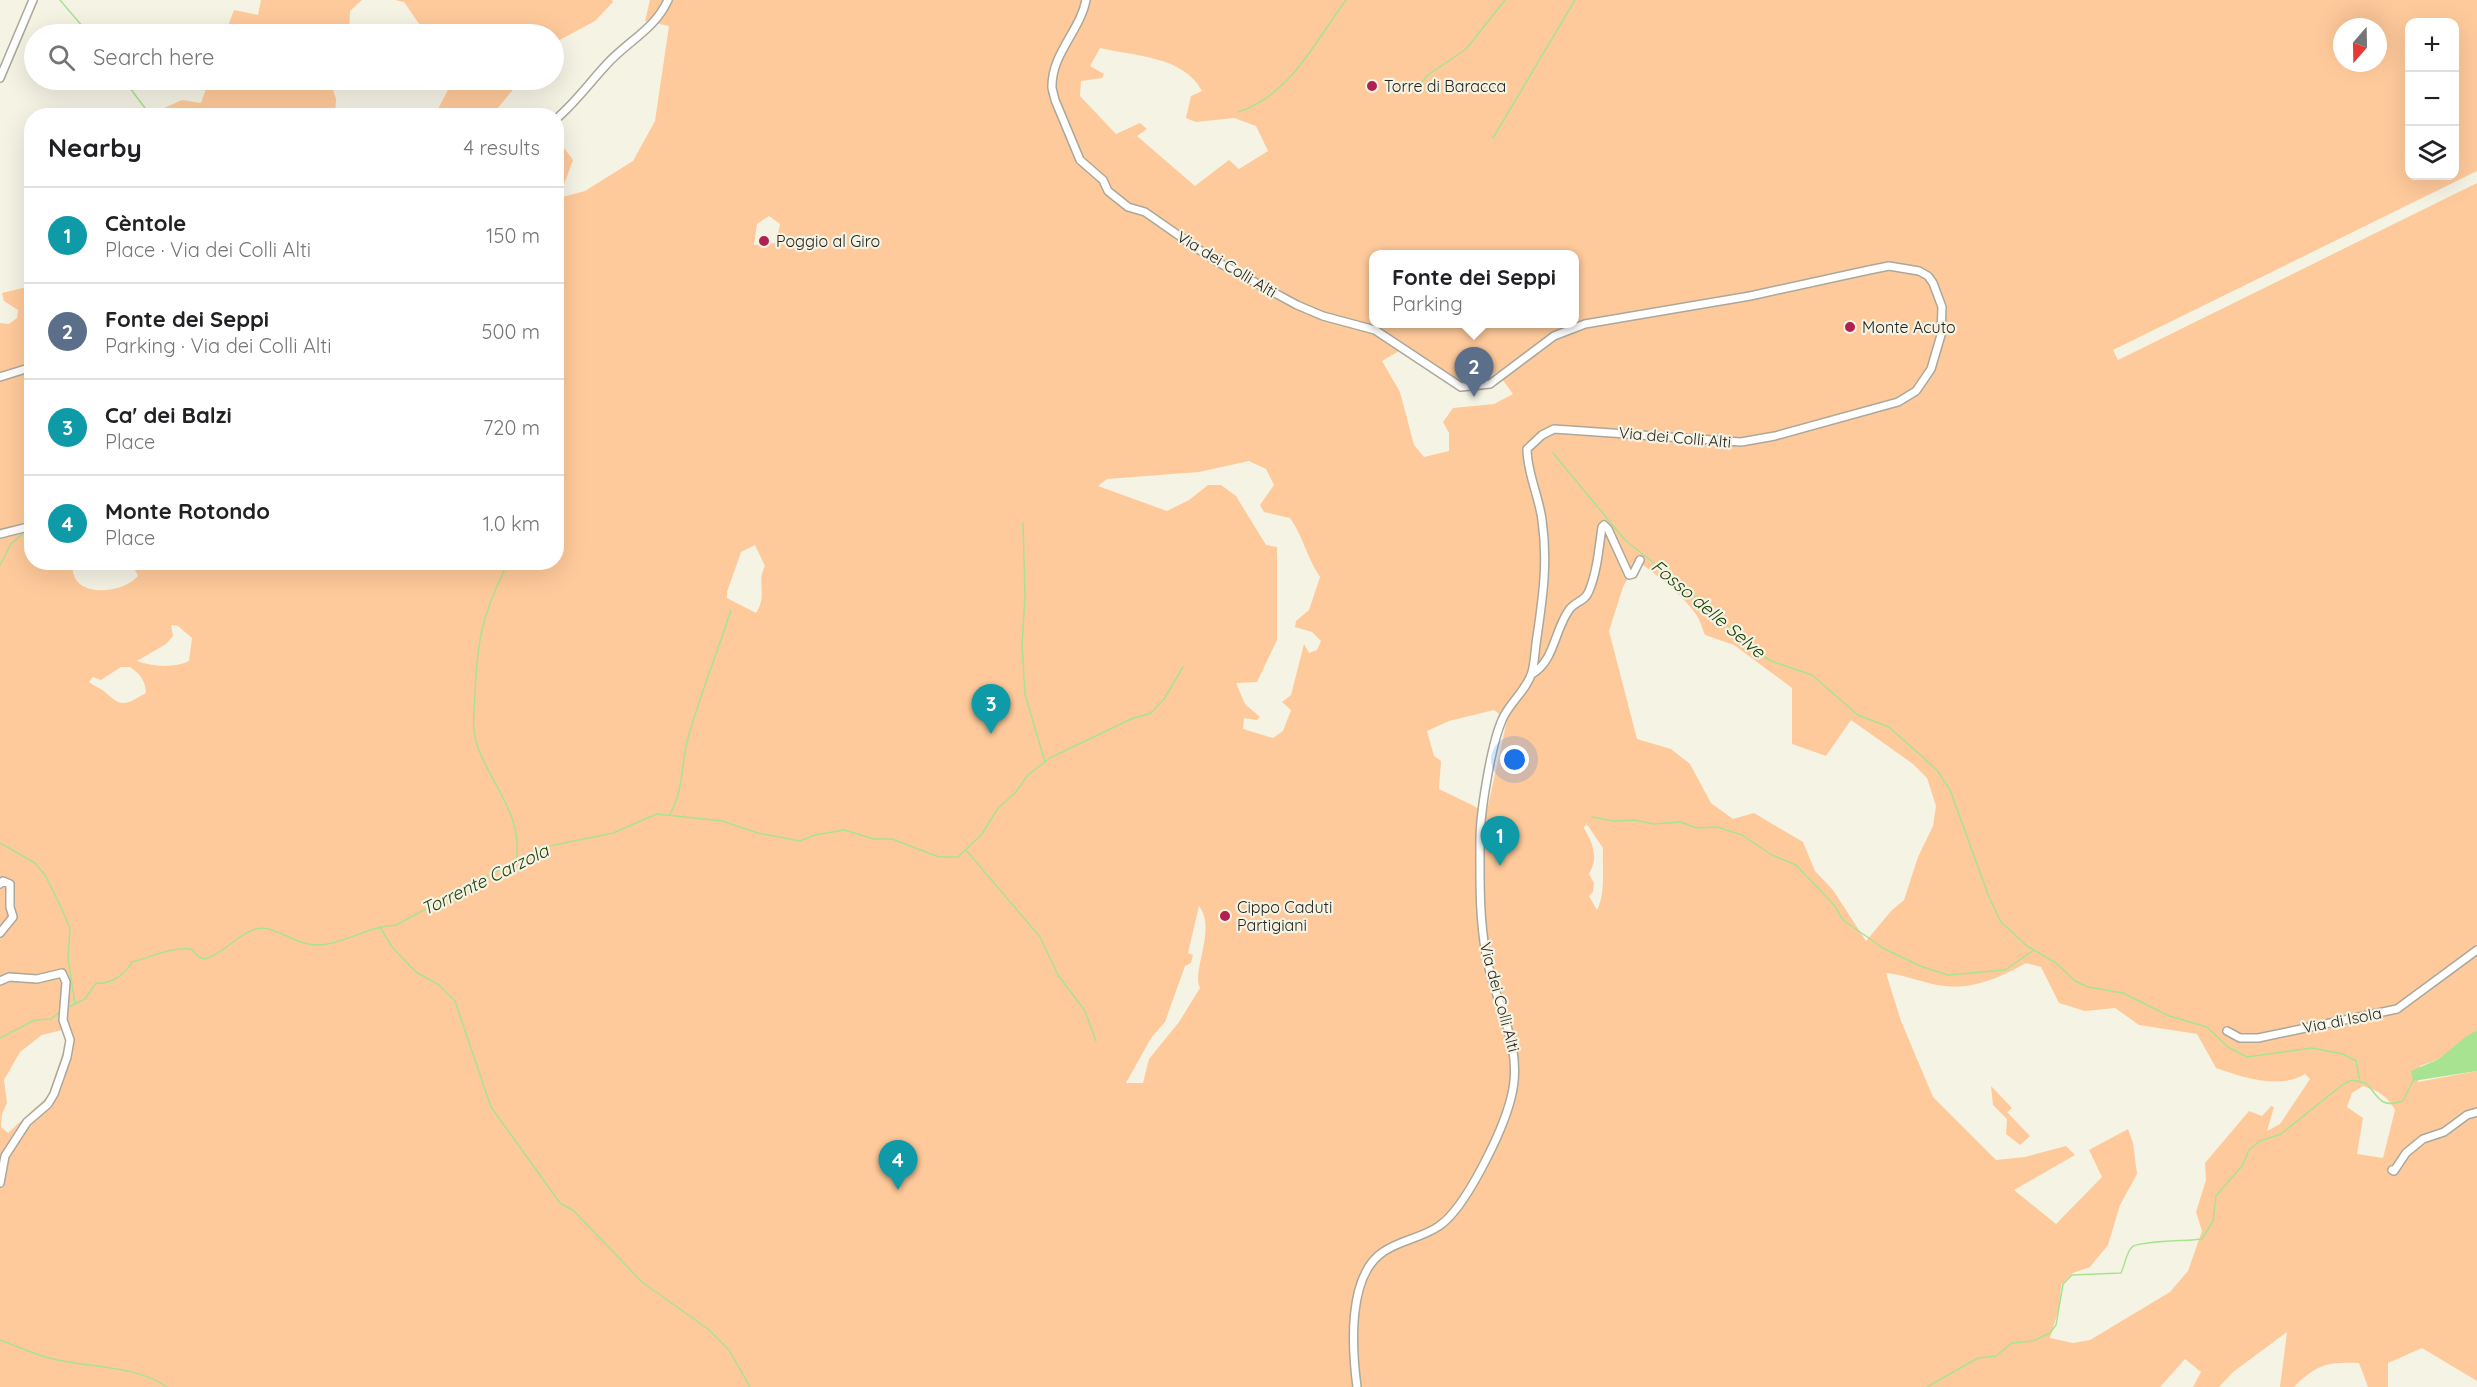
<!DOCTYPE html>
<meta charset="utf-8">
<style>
body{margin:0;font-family:Quicksand,sans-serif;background:#f6f6f6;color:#202124}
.controls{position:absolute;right:18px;top:18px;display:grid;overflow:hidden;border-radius:12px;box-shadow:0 6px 24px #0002}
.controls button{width:54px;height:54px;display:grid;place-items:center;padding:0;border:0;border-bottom:2px solid #e0e0e0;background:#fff;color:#202124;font:30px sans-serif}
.compass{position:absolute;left:2333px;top:18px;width:54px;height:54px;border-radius:50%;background:#fff;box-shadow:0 6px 24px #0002;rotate:200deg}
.you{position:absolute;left:1515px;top:760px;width:21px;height:21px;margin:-15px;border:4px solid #fff;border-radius:50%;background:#1a73e8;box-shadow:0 0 0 9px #1a73e833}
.badge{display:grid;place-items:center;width:39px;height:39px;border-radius:50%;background:#b02050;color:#fff;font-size:20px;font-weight:700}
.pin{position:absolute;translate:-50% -50px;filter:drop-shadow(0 2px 3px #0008)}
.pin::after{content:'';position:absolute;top:32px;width:21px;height:18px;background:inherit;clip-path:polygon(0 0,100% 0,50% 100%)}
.popup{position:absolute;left:1369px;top:250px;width:210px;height:78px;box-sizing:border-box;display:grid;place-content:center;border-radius:12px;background:#fff;filter:drop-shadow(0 2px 4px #0005);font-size:20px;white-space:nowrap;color:#757577}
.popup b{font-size:22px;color:#202124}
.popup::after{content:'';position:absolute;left:50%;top:100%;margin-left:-12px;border:12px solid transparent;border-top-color:#fff}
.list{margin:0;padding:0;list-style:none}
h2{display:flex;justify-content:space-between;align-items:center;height:78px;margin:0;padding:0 24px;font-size:26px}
h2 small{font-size:20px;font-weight:400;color:#757577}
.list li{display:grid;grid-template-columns:39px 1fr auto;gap:18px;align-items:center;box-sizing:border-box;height:96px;padding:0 24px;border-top:2px solid #e0e0e0}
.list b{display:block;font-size:22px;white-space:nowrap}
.list p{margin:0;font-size:20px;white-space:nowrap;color:#757577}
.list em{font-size:20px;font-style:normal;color:#757577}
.icon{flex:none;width:33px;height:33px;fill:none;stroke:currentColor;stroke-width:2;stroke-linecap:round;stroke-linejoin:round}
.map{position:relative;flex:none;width:2477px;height:1387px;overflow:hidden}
.search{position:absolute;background:#fff;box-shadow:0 6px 24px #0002;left:24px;top:24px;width:540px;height:66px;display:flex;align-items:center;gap:15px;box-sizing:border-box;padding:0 21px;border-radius:33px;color:#757577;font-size:22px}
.panel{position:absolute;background:#fff;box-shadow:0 6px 24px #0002;left:24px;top:108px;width:540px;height:462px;border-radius:24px}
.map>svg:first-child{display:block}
.green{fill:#ffca9b;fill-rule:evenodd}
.water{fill:#a8e391}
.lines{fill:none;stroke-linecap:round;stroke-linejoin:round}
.stream{stroke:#a8e391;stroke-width:1.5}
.minor-casing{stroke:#aaa89a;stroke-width:10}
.minor{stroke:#fff;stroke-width:7}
.poi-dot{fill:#b02050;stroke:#f5f3e4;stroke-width:2}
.labels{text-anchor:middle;stroke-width:4.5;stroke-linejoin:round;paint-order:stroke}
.poi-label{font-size:16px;fill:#26251f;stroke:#f5f3e4;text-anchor:start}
.street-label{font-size:16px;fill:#26251f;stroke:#f5f3e4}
.water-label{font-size:18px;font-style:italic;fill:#1c4109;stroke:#f5f3e4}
</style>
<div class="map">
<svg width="2477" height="1387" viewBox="0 0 2477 1387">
<rect width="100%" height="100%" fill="#f5f3e4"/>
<path class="green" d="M261,0h101l-12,11 -1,23h-124l9,-24 24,5z
M395,0h217l1,2 -18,19 -41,22v-9h-128l-22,-32z
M650,0h1827v171l-364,179 5,10 359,-177v847l-38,29 -19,7 -2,16 59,-11v310l-55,-33 -34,15v24h-20l-9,-24c-32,-1 -42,1 -65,24h-14l7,-55 -54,40 -14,15h-26l8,-15 -16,-13 -25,28h-2160v-1064l9,1 8,-6 1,-8 -14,-9 -2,-8 29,-7 1,208 -8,11 2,11 5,4 1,42 41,1c-5,36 49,32 65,13l-4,-8 -12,-5 434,-1 1,-441 5,8 -4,11 15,20 -14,38 26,-7 48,-30 22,-40 14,-95 -24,-5zM2410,22h44v154h-44zM2342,27h36v36h-36zM1100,48c34,8 84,8 102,43l-11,5 -5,22 10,4 38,-4 22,8 12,25 -29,18 -10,-9 -34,26 -58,-50 10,-7 -7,-6 -24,11 -36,-38 1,-15 21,-3 2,-4 -14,-8zM769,216l11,8 -4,19 -22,2 3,-21zM1374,255h200v69h-200zM1406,347l51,34 15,4 25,-13 16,22 -19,10 -41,4 -10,14 6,11v18l-25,6 -10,-12 -14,-53 -18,-31zM1249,461l17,8 8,16 -14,20 4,7 26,6c13,18 17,40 30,59l-11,33 -13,11 -1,6 17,5 9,9 -4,9 -8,3 -5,-9 -13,51 -9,7 9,8 -8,21 -10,7 -30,-9 1,-11 13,2 3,-3 -15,-13 -9,-21 21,-1 20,-42v-93l-11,-2 -30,-49 -15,-11h-13l-19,15 -22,11 -69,-25 9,-7 92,-7zM755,545l10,21c-9,16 3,29 -9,47l-29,-15v-6l14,-40zM1637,561c17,11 46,35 58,52 5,6 7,15 10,22l29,10 58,43v56l34,12 25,-36 62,44 14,14 9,28 -3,20 -15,31 -14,43 -13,11 -25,30 -33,-51 -18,-19 -12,-29 -49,-29 -21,6 -22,-16 -21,-39 -19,-15 -34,-10 -28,-108 14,-44zM171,625l7,1 14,12 -3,23c-14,7 -37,6 -52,0l29,-17 7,-8zM121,667h9c11,8 15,13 16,26 -20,11 -23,16 -41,-1 -5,-4 -11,-6 -16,-10l4,-5 8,3zM1494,710l13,10 -21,95 -12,-9 -35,-17 2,-28 -7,-5 -7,-25 22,-10zM1586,823l17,25c-1,20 3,45 -6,62l-8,-14 4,-4 1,-9 -5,-9c10,-17 4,-30 -5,-46zM1199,906c18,23 -8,66 1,82l-21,34 -30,37 -6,24h-17l25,-45 14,-16 20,-56 6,-3 2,-8 -5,-2zM2026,963l15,4 18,36 26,8 30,-3 24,17 58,9 19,34c26,9 63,22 89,6l5,5 -30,45 -13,7 7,-24 -3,-1 -9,10 -13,-5 -44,52 1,17 -10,32 6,19 -14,40 -18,21 -80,48 -17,3 -23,-5 9,-30 2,-23 12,-12 17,-6 18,-22 12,-40 17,-31 -4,-31 -5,-14 -39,21 13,27 -46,47 -42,-34 61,-35 -9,-9 -41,11 -29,3 -63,-63 -32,-76 -15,-48c20,2 39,11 59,13 28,4 58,-10 81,-23zM62,1030l5,10 -19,56 -40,37 -7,-6 1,-13 5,-11 -3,-23 16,-28 22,-17zM2363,1086c16,5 24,10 32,24l-12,48 -26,-4 6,-36 -16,-11 5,-14z
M209,80h121l6,19 -1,16h-176l3,-6 20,-9 19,3z
M453,80h68l-29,35h-57z
M1991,1086l21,22 -5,4 23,24 -10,9 -14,-11 1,-15 -14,-14z"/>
<path class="water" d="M2477,1030v41l-64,10 -2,-10 28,-12 25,-21z"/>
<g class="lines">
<path class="stream" d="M60,0l29,34
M124,80l27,36
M1415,90l13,-15 38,-26 39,-49
M1238,112c53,-17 77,-71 108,-112
M1493,138l82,-138
M1553,453l72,87 75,60 55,51 16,10 41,14 46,40 31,12 48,43 13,20 39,107 12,25 26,24 29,17 19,18 13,6 35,6 46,23 38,11 21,20 19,10 65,-9 31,6 13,7 4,21
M1023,523l2,73 -3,49 3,49 20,68
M0,565l11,-21 15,-13
M504,571c-23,47 -27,73 -29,124 -1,20 -4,36 4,55 14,37 45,68 37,111
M670,814c13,-22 11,-47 17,-72 12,-45 30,-88 44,-132
M1592,817l21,4 22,-1 19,4 26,-2 17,6 20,-1 25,8 30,20 24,10 38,40 9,15 40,28 37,18 28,9 57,-5 29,-20
M0,843l35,20 10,12 15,30 10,23 -2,31 7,44
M966,850l74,87 18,38 27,36 11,30
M380,927l12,20 24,25 23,13 16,16 36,106 69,96 14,8 68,71 66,47 21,21 21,37
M65,1009l20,-10 11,-16c14,2 30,-9 36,-21 21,-5 36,-15 59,-13l8,8 6,2c20,-6 32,-25 51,-30 19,-5 40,18 65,16 27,-3 48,-19 75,-20l144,-77 73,-15 44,-19 65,7 36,12 42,8 15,-6 29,-5 30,9h18l47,18h19l24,-23 16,-26 17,-15 13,-18 22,-17 81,-39 20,-6 13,-14 19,-32
M0,1038l35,-18 16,-1 10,-8
M0,1340c17,6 36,15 53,19 37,9 83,6 114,28
M1927,1387l51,-29 18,-2 16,-13 21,-2 17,-8 6,-8 7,-41 9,-9 49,-2c4,-8 5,-20 11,-26 5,-6 58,-6 70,-8l11,-18 3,-25 26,-30 7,-16 11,-9 21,-7 61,-49 10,-5 14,3c13,14 14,26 37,18l10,-20"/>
<g class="minor-casing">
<path id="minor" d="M1086,0c-6,31 -35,54 -34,88l3,12 25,60 23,20 5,11 20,16 17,5 69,48 83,45 26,11 52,14 86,57 29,-3 64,-48 31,-12 165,-28 119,-26 20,-4 30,5 9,5 5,7 9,24 -1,28 -10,34 -15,22 -18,11 -123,34 -34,6 -187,-13 -12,6 -15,14c0,24 12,47 15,71 6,41 1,76 -5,117 -2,11 -2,24 -5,35 -5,18 -23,31 -30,48 -11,25 -22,93 -22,121 0,37 -1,76 6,113 8,50 39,91 25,144 -8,32 -45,110 -72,128 -17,12 -39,14 -56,26 -36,24 -31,97 -26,135
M0,78l33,-78
M556,119c20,-17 34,-37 51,-55 21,-23 48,-35 61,-64
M0,377l32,-10
M0,534l32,-8
M1532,674c23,-14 22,-43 37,-64 6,-9 16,-8 20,-19 8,-19 10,-43 13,-64l2,-2 4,4 21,46 4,-1 7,-14
M0,884l3,-3 7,3v23l3,10 -13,16
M0,981l9,-4 28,2 25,-6 4,9 -3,38 7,20 -3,17 -13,37 -6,10 -21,18 -22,34 -5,27
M2227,1031l13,7h18l139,-29 80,-59
M2392,1170l2,1 12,-18 17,-14 21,-7 23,-17 10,-3"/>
</g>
<use href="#minor" class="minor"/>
</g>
<g class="poi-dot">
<circle cx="1372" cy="86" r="6"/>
<circle cx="764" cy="241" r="6"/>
<circle cx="1850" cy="327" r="6"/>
<circle cx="1225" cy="916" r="6"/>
</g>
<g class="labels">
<g class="poi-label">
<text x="1384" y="92">Torre di Baracca</text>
<text x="776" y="247">Poggio al Giro</text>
<text x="1862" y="333">Monte Acuto</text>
<text x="1237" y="913">Cippo Caduti<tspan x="1237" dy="18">Partigiani</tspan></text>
</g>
<g class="street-label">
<text transform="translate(1227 264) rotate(31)" y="6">Via dei Colli Alti</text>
<text transform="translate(1675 437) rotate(5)" y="6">Via dei Colli Alti</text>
<text transform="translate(1500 997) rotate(75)" y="6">Via dei Colli Alti</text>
<text transform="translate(2342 1020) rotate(-11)" y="6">Via di Isola</text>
</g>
<g class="water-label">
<text transform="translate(1708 609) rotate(40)" y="6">Fosso delle Selve</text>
<text transform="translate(485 880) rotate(-26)" y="6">Torrente Carzola</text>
</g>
</g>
</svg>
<div class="controls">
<button>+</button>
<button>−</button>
<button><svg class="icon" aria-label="layers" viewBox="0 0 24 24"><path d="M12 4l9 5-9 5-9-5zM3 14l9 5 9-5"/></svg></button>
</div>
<svg class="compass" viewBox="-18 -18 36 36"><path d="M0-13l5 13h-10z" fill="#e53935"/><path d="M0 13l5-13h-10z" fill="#757577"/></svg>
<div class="you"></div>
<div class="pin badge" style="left:1500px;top:866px;background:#0f9aa8">1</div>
<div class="pin badge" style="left:1474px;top:397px;background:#5c6f8a">2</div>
<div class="popup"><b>Fonte dei Seppi</b>Parking</div>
<div class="pin badge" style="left:991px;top:734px;background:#0f9aa8">3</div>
<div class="pin badge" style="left:898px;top:1190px;background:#0f9aa8">4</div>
<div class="search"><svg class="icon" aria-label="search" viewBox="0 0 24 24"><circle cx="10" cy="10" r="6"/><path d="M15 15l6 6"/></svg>Search here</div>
<section class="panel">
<h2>Nearby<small>4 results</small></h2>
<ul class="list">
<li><span class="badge" style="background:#0f9aa8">1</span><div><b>Cèntole</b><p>Place · Via dei Colli Alti</p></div><em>150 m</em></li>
<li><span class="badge" style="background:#5c6f8a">2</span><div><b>Fonte dei Seppi</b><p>Parking · Via dei Colli Alti</p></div><em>500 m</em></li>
<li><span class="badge" style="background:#0f9aa8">3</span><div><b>Ca' dei Balzi</b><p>Place</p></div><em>720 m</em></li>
<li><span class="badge" style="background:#0f9aa8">4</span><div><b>Monte Rotondo</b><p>Place</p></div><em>1.0 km</em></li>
</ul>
</section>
</div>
